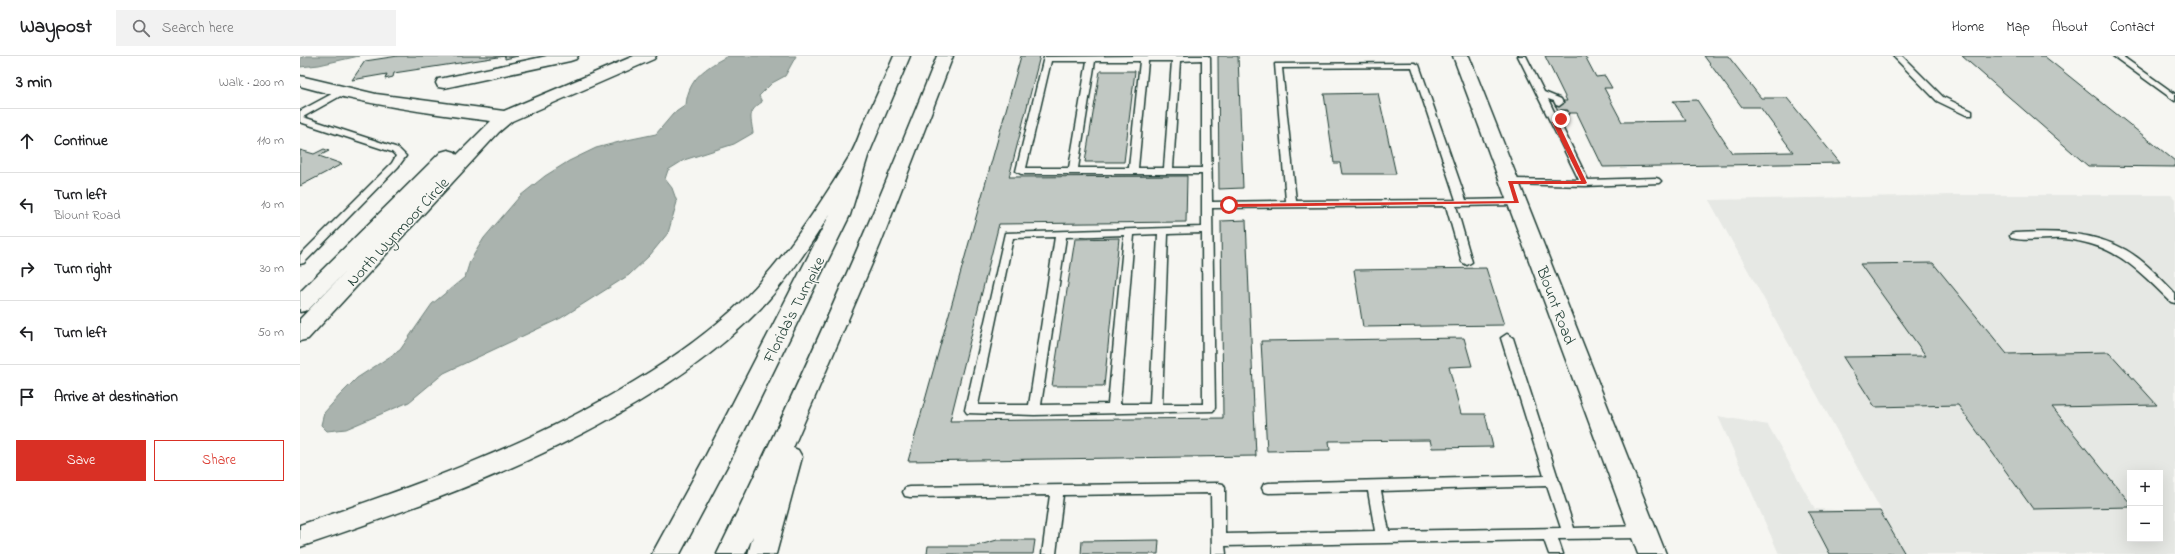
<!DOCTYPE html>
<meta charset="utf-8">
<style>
body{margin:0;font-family:"Indie Flower",sans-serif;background:#f2f2f2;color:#202124}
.controls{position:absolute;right:12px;bottom:12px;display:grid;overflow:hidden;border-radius:0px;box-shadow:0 4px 16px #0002}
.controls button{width:36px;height:36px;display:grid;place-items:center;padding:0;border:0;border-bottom:1px solid #e0e0e0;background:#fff;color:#202124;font:20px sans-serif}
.stop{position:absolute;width:12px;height:12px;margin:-9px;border:3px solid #d93025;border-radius:50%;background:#fff}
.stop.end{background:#d93025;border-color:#fff;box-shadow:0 1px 4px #0008}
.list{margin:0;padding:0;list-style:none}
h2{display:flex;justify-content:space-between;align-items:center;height:52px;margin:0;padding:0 16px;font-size:17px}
h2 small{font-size:13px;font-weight:400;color:#757577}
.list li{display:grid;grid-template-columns:26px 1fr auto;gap:12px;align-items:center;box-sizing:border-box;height:64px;padding:0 16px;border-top:1px solid #e0e0e0}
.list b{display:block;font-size:15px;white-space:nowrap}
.list p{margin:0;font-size:13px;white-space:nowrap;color:#757577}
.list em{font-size:13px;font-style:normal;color:#757577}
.actions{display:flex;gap:8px;padding:12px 16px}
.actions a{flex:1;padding:9px 0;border:1px solid #d93025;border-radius:0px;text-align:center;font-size:14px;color:#d93025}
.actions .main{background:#d93025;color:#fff}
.icon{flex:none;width:22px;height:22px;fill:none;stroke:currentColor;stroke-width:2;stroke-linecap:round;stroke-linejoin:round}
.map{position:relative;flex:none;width:1875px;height:498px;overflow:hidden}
header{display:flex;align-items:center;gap:24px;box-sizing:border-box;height:56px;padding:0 20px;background:#fff;border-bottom:1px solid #e0e0e0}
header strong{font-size:19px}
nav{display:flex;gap:22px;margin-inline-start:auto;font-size:14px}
.search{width:280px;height:36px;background:#f2f2f2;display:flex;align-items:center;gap:10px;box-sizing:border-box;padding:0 14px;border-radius:0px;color:#757577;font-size:15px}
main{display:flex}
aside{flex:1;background:#fff}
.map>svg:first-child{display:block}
.built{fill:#e6e8e4;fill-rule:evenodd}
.water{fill:#aab3ae;stroke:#72847d}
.building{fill:#c1c8c3;stroke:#1f3d34}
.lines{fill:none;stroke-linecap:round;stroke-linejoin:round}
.lane-casing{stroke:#1f3d34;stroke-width:3}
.street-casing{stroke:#1f3d34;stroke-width:3}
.secondary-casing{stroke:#1f3d34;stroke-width:3}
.highway-casing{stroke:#1f3d34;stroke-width:3}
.lane{fill:#f6f6f2;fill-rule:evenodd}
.street{fill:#f6f6f2;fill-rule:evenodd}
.secondary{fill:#f6f6f2;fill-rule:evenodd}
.highway{fill:#f6f6f2;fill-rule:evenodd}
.route{fill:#d93025}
.labels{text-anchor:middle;stroke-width:3;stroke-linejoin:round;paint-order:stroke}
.street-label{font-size:16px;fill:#1f3d34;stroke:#f6f6f2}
</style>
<header>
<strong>Waypost</strong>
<div class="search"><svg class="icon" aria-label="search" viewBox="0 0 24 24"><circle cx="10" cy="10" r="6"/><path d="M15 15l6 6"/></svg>Search here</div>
<nav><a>Home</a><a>Map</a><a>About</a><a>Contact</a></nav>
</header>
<main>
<aside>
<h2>3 min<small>Walk · 200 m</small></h2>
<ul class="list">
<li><svg class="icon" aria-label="ahead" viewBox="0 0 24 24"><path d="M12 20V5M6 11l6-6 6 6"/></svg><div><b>Continue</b></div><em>110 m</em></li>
<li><svg class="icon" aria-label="left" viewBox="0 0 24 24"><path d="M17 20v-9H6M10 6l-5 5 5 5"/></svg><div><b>Turn left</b><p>Blount Road</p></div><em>10 m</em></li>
<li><svg class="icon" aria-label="right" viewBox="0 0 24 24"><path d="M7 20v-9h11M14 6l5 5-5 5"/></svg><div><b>Turn right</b></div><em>30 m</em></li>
<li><svg class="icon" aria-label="left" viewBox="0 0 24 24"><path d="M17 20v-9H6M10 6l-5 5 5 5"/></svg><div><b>Turn left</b></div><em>50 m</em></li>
<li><svg class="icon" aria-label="arrive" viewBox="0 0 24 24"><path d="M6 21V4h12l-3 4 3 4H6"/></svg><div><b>Arrive at destination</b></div></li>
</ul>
<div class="actions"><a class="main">Save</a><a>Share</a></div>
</aside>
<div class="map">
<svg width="1875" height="498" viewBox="0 0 1875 498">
<rect width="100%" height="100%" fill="#f6f6f2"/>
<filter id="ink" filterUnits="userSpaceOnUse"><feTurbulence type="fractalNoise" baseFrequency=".025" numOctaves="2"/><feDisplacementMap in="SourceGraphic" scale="8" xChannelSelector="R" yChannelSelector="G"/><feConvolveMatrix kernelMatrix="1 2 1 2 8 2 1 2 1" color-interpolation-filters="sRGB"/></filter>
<g filter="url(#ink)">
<path class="built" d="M1655,139h216l4,4v355h-396l-61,-138 50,9 47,84 67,3 -173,-312zM1830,417h30v66h-30z"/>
<path class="water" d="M6,0h53l-40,9 -19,2v-9z
M428,0h68l-11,20 -13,7 -13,13 3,6c-15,10 -11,15 -9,31l-19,11 -50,16 -16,10 -3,9 7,9 5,14 -9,31 -18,22 -21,20 -68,43 -117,55 -35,29 -63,27 -19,2 -6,-6 3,-12 16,-18 17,-17 43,-28 32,-46 33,-27 5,-16 14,-23 36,-42 25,-20 24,-15 27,-13 31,-8 29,-6 17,-20 13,-9c2,-26 20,-38 42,-49z"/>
<path class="building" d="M98,0h120l-13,3v-3l-111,17 -1,4 -8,2 2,-5 -35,6 13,-19z
M721,0h19l-31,121 178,-1 -1,46 -187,2 -49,197 273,-3 -2,-197 25,-1 10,236 -348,5z
M918,0h20l5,132 -24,1z
M1245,0h40l11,21 9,-1 7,12h-8l18,34 64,-1 -13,-20 24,-1 35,53 61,-1 -33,-45h-18l-38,-51h24l33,42h26l53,65 -237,4 -26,-54h-18l-5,-10h10l-1,-2h4z
M1662,0h82l131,105v6l-87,-1z
M800,15h35l-11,91h-39z
M1078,37l18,81h-54l-2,-11h-6l-10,-69z
M24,93l5,2 -10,5 23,8 -42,22v-36l14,4z
M819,182l-15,148h-52l23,-147z
M1633,207l74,91 102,-2 48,53 -105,2 78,96v4l-97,2 -75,-104 -83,2 -32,-50 83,-1 -66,-92z
M1186,212l18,57 -141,2 -9,-57z
M1164,282l8,28 -23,1 12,47h24l8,33 -61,1 -2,-8 -101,1 1,9 -63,1 -6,-110z
M1580,455l25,43h-75l-22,-42z
M697,484h38l-2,14h-106l1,-8h48z
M859,484l-1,14h-77l1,-13z"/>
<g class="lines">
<g class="lane-casing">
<path id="lane" d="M837,0h71l2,2 2,144 74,-1 -11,-137 140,-1 4,2 47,135 51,-1 5,3 -5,3 -61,1 16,56 -5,3 -5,-3 -16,-56 -234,2 3,200 -2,3 -179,4 -67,-2 -2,-3 40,-177 197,-6v-53h-181l-5,-3 28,-114zM902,4v108h-29l7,-107zM751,5h36l-18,107h-43zM795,5h45l-11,107h-51zM848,5h24l-8,107h-26zM1112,11l44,133 -160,1 -14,-133zM902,177l1,171h-41l6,-170zM858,178l-8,170h-30l14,-169zM824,179l-16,169 -67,1 25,-168zM755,181l-26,168h-51l35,-167z
M1218,0h8l18,36 17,7 2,4 -4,3 -3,-1 -2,-4 -6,-2 9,19 4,-7h6l1,2 -4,8 -4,2 28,57 68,-2 3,1 2,2 -2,2 -74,3 -78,-2 -2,-2 2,-2 3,-1 69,1z
M1593,0h9l41,41 29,14v4h-6l-29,-14z
M1813,0h9l53,38v7z
M41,33l4,3 -1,2 -41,23 95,31 8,8 -8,11 -94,96 -4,1v-9l92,-92 4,-7 -4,-4 -92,-30v-11z
M1715,177c38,-2 77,-2 111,17 19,11 34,28 49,43v10l-4,-1c-34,-33 -57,-59 -108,-63 -16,-1 -37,3 -52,-1l-1,-2 1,-2z
M1207,278l6,4 61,190 69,-2 5,2 2,4 -2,4 -5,2 -85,1 5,15h-14l-5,-14 -319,6 1,8h-14l-1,-61 -148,2 -7,59h-14l8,-59 -140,2 -5,-1 -2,-4 2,-4 5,-1 308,-4 5,1 2,4v46l150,-3 -7,-40 -99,2 -5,-1 -2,-4 2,-4 5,-1 275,-7 -43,-138zM1247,430l14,42 -172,3 -8,-40z"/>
</g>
<g class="street-casing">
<path id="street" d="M247,0h31l-2,3 -6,2 -126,27 -6,-1 -2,-4 2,-4 6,-1z
M334,0h22l-2,3 -142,62 -13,11 -191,207 -8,2v-22l47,-49 -39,40 -8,2v-20l141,-140 7,-2 7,2 2,3 34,-34c-64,-8 -128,-17 -191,-35v-10l76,18 128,17z"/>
</g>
<g class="secondary-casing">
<path id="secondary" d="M1153,0h16l197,498h-28z"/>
</g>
<g class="highway-casing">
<path id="highway" d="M594,0h16l-42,100 -18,59 -121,247 -49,92h-28l53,-97 125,-243c-21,33 -43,67 -71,96 -31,32 -68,59 -106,83 -109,69 -231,113 -353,154v-22c115,-39 231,-80 335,-144 38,-23 75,-49 107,-80 40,-39 78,-96 107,-144 6,-9 10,-21 14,-32 11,-23 21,-46 31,-69z
M637,0h16l-73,189 -87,203 5,2 4,7 -26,97h-28l5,-18 -8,18h-28c79,-163 154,-329 220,-498z"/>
</g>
<use href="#lane" class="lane"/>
<use href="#street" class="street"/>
<use href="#secondary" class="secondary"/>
<use href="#highway" class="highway"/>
</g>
</g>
<path class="route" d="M1261,61l2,2 -5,3 29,61 -2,1h-72l6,19 -290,4 -3,-2 3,-1 285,-3 -6,-20h73l-29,-59z"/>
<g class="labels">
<g class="street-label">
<text transform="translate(97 175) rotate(-47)" y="6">North Wynmoor Circle</text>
<text transform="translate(1257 249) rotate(69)" y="6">Blount Road</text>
<text transform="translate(493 253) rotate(-63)" y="6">Florida's Turnpike</text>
</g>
</g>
</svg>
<div class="controls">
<button>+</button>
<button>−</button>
</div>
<div class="stop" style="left:929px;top:149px"></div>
<div class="stop end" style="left:1261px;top:63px"></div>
</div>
</main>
